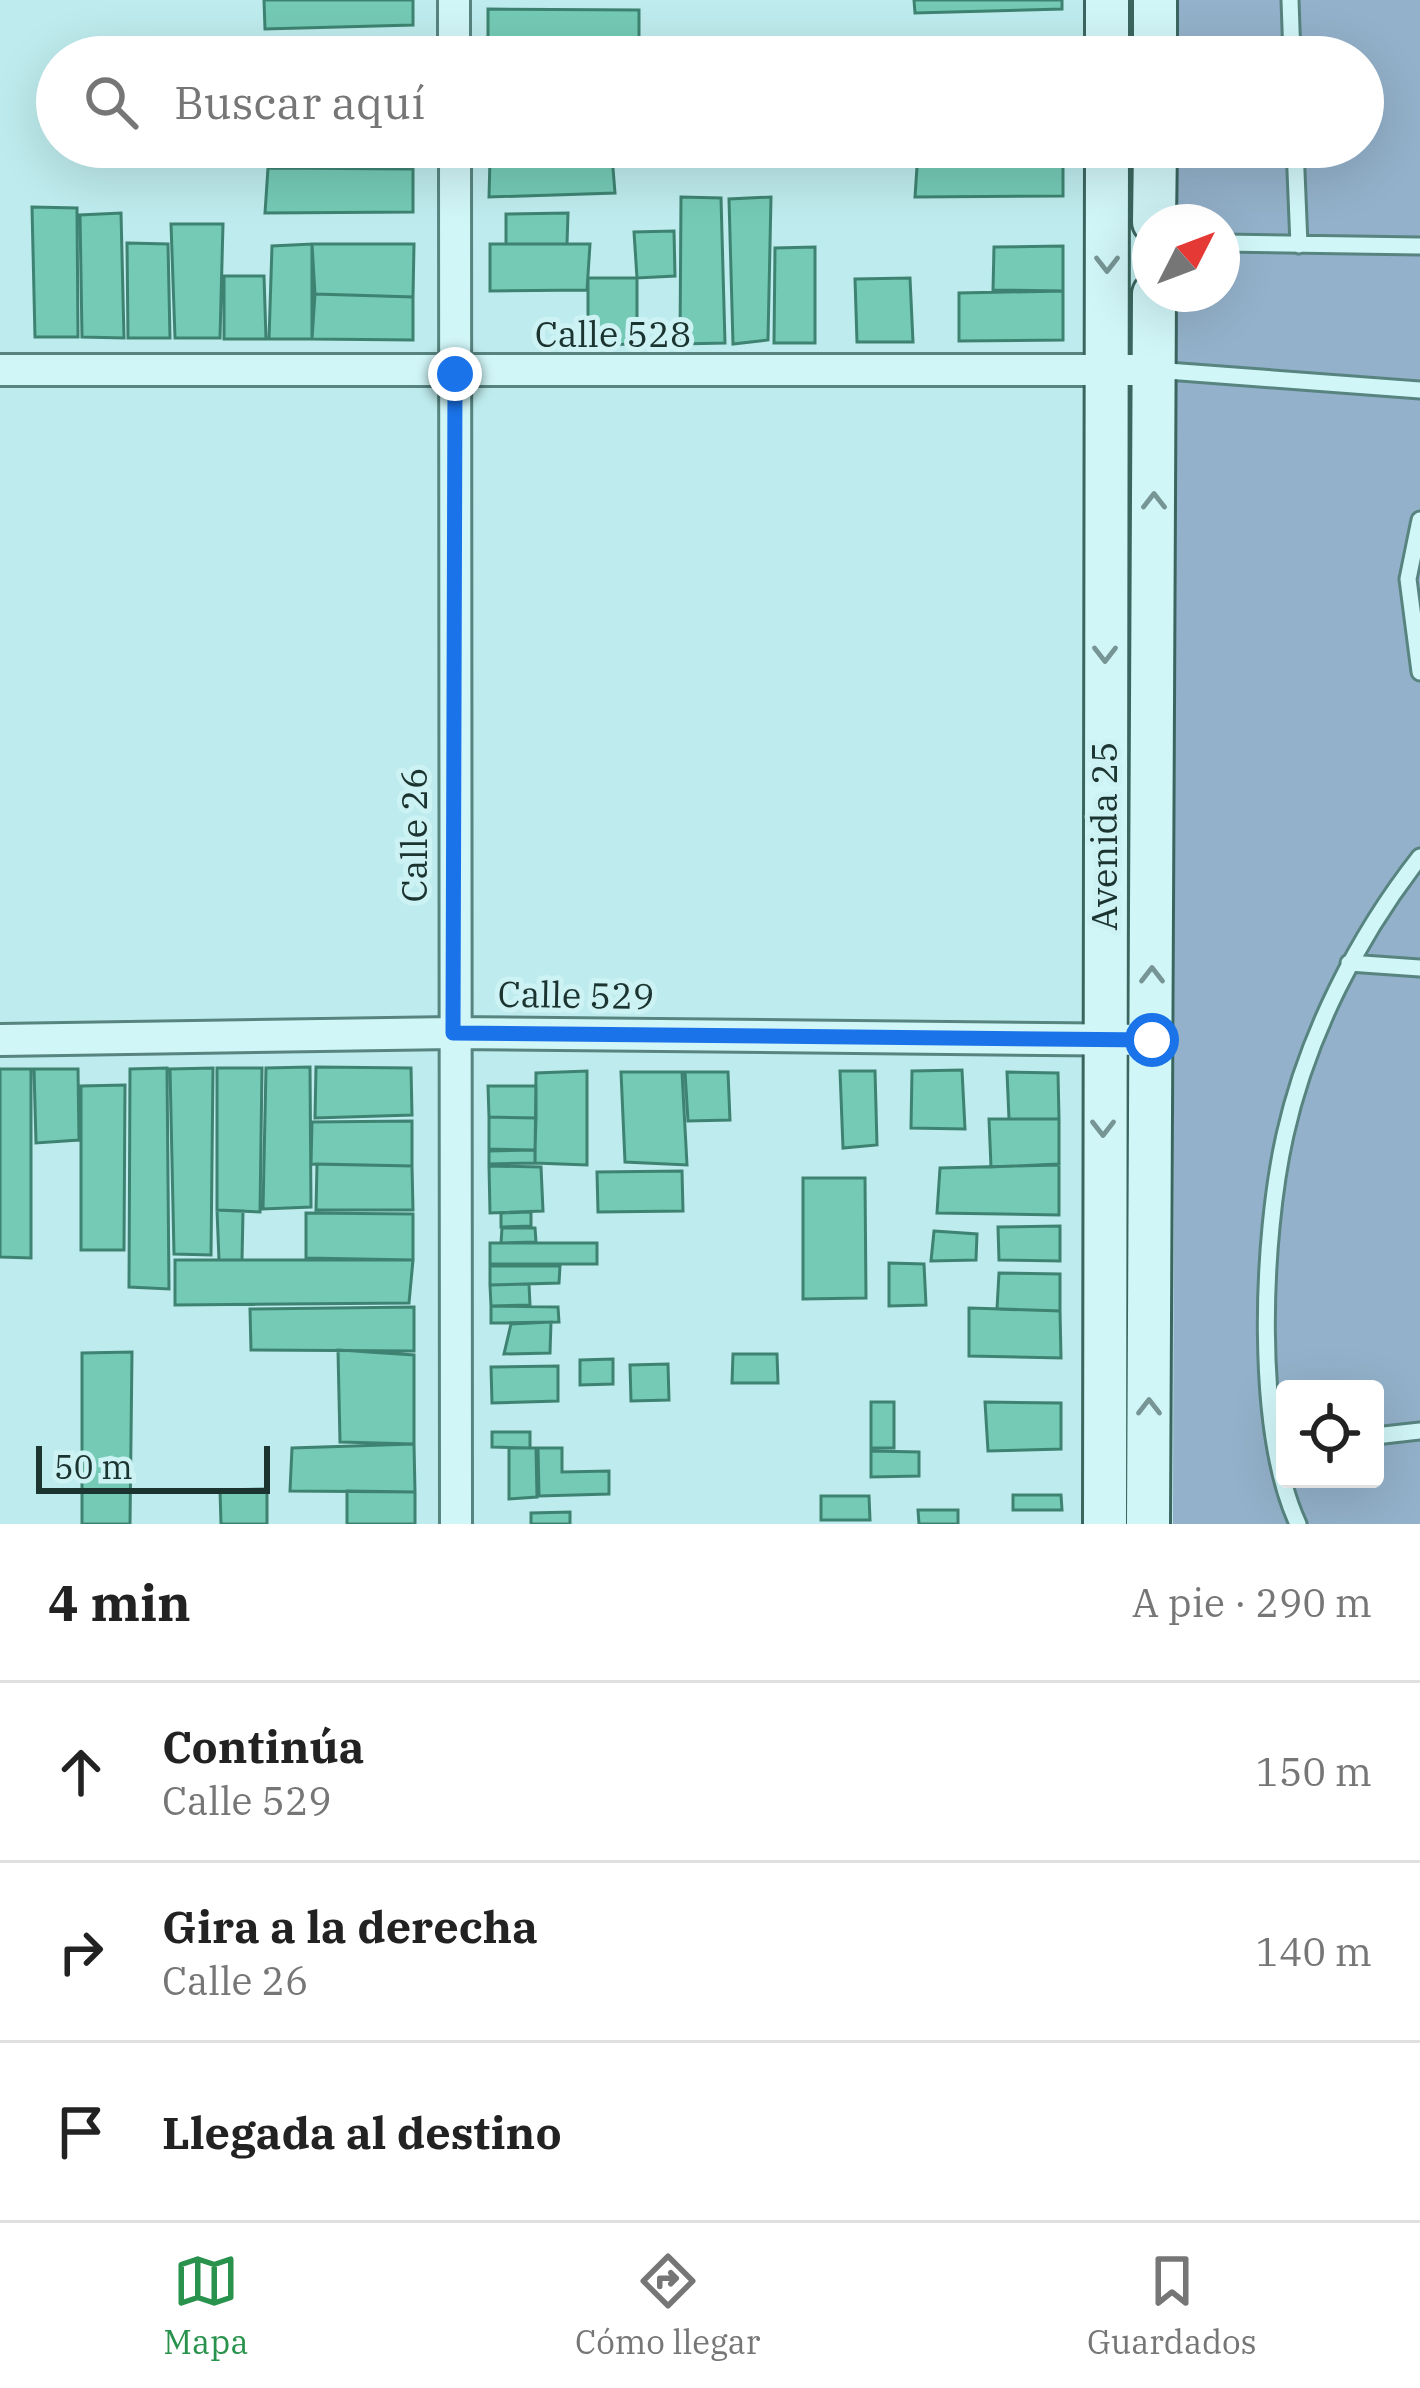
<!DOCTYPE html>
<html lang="es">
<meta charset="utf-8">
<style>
body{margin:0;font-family:"IBM Plex Serif",serif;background:#f6f6f6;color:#222}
.controls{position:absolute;right:36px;bottom:36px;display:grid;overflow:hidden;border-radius:12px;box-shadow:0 12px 48px #0002}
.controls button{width:108px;height:108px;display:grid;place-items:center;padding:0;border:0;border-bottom:3px solid #e0e0e0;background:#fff;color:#222;font:60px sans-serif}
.compass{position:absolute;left:1132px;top:204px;width:108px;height:108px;border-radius:50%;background:#fff;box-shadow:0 12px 48px #0002;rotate:48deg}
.scale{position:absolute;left:36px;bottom:30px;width:234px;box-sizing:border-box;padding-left:12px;border:6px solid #1c3430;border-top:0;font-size:33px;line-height:42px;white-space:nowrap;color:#1c3430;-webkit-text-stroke:9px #cdf2f4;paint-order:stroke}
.stop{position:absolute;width:36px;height:36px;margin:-27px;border:9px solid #1a73e8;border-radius:50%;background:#fff}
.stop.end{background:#1a73e8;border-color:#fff;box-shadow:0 3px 12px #0008}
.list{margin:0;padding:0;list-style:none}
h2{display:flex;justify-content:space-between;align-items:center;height:156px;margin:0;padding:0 48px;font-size:51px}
h2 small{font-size:39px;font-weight:400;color:#767676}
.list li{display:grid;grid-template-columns:78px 1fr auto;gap:36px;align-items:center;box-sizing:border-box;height:180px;padding:0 48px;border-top:3px solid #e0e0e0}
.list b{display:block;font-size:45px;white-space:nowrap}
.list p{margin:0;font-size:39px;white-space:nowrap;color:#767676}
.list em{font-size:39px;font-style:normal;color:#767676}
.icon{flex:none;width:66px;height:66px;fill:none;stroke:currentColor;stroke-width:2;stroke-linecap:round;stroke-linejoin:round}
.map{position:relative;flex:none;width:1420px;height:1524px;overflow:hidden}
.search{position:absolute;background:#fff;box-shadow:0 12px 48px #0002;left:36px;right:36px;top:36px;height:132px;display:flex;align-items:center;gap:30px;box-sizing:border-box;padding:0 42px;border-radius:66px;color:#767676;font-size:45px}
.sheet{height:696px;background:#fff}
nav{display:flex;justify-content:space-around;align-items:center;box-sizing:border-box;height:168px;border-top:3px solid #e0e0e0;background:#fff;font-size:33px;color:#767676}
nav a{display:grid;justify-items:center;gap:6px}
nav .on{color:#29924c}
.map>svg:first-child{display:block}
.green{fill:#93b1ca;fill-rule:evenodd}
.building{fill:#74cab5;stroke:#3e8371;stroke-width:3}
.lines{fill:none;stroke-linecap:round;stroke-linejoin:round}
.lane-casing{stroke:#57847f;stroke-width:21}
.street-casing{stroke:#57847f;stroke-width:36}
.secondary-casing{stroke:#3b665f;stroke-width:48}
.lane{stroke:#d1f6f8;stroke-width:15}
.street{stroke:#d1f6f8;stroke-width:30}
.secondary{stroke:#d1f6f8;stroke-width:42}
.oneway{stroke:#769594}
.route{stroke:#1a73e8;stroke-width:15}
.labels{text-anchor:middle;stroke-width:10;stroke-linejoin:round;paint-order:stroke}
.street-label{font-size:36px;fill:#1c3430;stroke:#cdf2f4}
</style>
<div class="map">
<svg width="1420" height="1524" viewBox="0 0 1420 1524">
<rect width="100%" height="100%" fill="#beebed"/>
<path class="green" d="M1176,0h244v1524h-247l3,-1230h46v-72h-46v-75h187v-90h-187zM1285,1389h90v90h-90z"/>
<path class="building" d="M264,0h149v25l-148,4z
M914,0h148v9l-147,4z
M488,9l151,1v41l-151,2z
M272,147h143v5l-143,-1z
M558,147h63v7l-63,4z
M918,152l145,1v43l-148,1z
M612,156l3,37 -126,4 1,-38z
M268,168l145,1v43l-148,1z
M681,197l40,1 4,145 -45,1z
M771,197l-3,143 -35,4 -4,-145z
M32,207l45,1 1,129h-43z
M121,213l3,125 -42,-1 -2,-122z
M568,213l-1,31h-61v-30z
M171,224h52l-3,114h-45z
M674,231l1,45 -38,2 -3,-46z
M127,243l41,1 2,94h-42z
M312,244h102l-1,53 -98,-3z
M312,244v95h-43l3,-93z
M490,244h100l-3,46 -97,1z
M1063,246v45l-70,-1 1,-43z
M815,247v96h-41l1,-95z
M224,276h40l2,63h-42z
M588,278h49v66l-49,1z
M910,278l3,64h-56l-2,-63z
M1063,291v49l-104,1v-48z
M315,294l98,3v43l-101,-1z
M310,1067l1,140 -48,2 3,-141z
M316,1067l95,1 1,47 -97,3z
M167,1068l2,221 -40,-2 1,-218z
M213,1068l-2,187 -37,-1 -4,-185z
M217,1068h45l-2,144 -43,-2z
M0,1069h31v189l-31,-1z
M34,1069h44l1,71 -43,3z
M962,1070l3,59 -54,-1 1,-57z
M587,1071v94l-52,-2 1,-90z
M840,1071h35l2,74 -34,3z
M621,1072h61l5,93 -62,-3z
M685,1072h43l2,48 -42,1z
M1007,1072l51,1 1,46h-50z
M125,1085l-1,165h-43v-164z
M488,1086h48v32l-47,-1z
M489,1117l47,1 -1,32 -46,-1z
M989,1119h70v45l-68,3z
M412,1121v45l-101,-2 1,-42z
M535,1150v13l-46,1v-13z
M317,1164l95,2 1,44h-97z
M1059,1165v50l-122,-2 3,-45z
M489,1166l52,1 2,44 -53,2z
M682,1171l1,40 -85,1 -1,-40z
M803,1178h62l1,120 -63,1z
M217,1210l26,1 -1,49h-23z
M531,1212v14l-30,1v-14z
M306,1213l107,1v46l-107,-2z
M1060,1226v35l-61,-1 -1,-33z
M502,1228h33l1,14 -35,1z
M934,1231l43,3 -1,26 -45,1z
M490,1243h107v21h-107z
M175,1260h238l-4,43 -234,2z
M889,1263l35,1 2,41 -37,1z
M490,1266h70l-1,17 -69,2z
M999,1273l61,1v37l-63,-2z
M529,1284l1,21 -39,1 -1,-21z
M491,1306l67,1 1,15 -68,1z
M414,1307v44l-163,-1 -1,-41z
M969,1308l91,3 1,47 -92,-2z
M551,1322l-1,31 -46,1 7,-30z
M338,1350l76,5v89l-74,-2z
M132,1352l-2,172h-48v-171z
M733,1354h44l1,29h-46z
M613,1359v25l-33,1v-25z
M668,1364l1,36 -38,1 -1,-36z
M558,1366v35l-66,2 -1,-36z
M871,1402h23v46h-23z
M985,1402l76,1v46l-73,2z
M492,1432h38v16l-38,-1z
M414,1444l1,48 -125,-1 2,-43z
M509,1448h27l1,49 -28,2z
M538,1448h24v24l47,-1v23l-70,2z
M871,1451l48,1v24l-48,1z
M267,1489v35h-46l-1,-34z
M347,1491l68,1v32h-68z
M1013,1495h48l1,15h-49z
M821,1496h48l1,24h-49z
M918,1510h40v14h-39z
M570,1512v12h-39v-11z"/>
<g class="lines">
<g class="lane-casing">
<path id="lane" d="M1290,0l2,57
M1295,147l4,98
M1222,243l198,3
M1154,370l266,20
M1420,520l-12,59 12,93
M1349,963l71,5
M1375,1436l45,-5
M1298,1524c-44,-95 -36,-287 -13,-389 22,-99 73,-199 135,-278"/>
</g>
<g class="street-casing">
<path id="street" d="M454,0v57
M455,147l1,1377
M0,370h1154
M0,1040l453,-7 699,7"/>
</g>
<g class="secondary-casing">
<path id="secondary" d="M1107,57v-57
M1155,57v-57
M1154,222l1,-75
M1105,1524l2,-1377
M1148,1524l6,-1230"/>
</g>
<use href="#lane" class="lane"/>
<use href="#street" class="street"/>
<use href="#secondary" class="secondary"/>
</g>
<defs><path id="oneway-chevron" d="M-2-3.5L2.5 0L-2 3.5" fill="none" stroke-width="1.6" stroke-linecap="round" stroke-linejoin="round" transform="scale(3)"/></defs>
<g class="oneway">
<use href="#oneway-chevron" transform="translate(1107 264) rotate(90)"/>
<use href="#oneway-chevron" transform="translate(1154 501) rotate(-90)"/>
<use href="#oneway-chevron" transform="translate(1105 654) rotate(90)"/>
<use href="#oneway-chevron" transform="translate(1152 975) rotate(-90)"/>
<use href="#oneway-chevron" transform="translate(1103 1128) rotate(90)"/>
<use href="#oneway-chevron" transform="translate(1149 1407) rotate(-90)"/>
</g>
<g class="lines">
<path class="route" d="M455,374l-2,659 699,7"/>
</g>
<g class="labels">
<g class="street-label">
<text x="613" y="347">Calle 528</text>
<text transform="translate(414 835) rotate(-90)" y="13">Calle 26</text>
<text transform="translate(1104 836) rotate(-90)" y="13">Avenida 25</text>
<text transform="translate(576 995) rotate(1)" y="13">Calle 529</text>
</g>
</g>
</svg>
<div class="controls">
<button><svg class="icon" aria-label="locate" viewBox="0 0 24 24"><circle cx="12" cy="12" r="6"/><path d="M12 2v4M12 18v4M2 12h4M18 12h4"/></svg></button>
</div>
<svg class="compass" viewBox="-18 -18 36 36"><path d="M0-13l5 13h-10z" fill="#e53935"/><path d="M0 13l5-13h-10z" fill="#767676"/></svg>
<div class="scale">50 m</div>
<div class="stop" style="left:1152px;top:1040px"></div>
<div class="stop end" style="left:455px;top:374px"></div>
<div class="search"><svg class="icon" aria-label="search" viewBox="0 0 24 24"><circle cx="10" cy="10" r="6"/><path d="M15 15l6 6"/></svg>Buscar aquí</div>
</div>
<section class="sheet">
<h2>4 min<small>A pie · 290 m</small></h2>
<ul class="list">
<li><svg class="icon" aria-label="ahead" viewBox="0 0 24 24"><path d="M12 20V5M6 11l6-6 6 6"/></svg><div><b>Continúa</b><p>Calle 529</p></div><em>150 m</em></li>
<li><svg class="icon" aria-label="right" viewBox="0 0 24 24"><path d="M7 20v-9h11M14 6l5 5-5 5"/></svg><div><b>Gira a la derecha</b><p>Calle 26</p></div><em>140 m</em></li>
<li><svg class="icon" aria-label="arrive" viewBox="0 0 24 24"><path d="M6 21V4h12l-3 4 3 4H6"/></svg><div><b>Llegada al destino</b></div></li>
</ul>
</section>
<nav>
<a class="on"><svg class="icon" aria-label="map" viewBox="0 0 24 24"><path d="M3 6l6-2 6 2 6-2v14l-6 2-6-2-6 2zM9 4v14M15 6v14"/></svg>Mapa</a>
<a><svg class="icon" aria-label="directions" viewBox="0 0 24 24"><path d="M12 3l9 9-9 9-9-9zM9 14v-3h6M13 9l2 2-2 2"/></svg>Cómo llegar</a>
<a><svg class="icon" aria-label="saved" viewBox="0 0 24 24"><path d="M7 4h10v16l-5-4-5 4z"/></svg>Guardados</a>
</nav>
